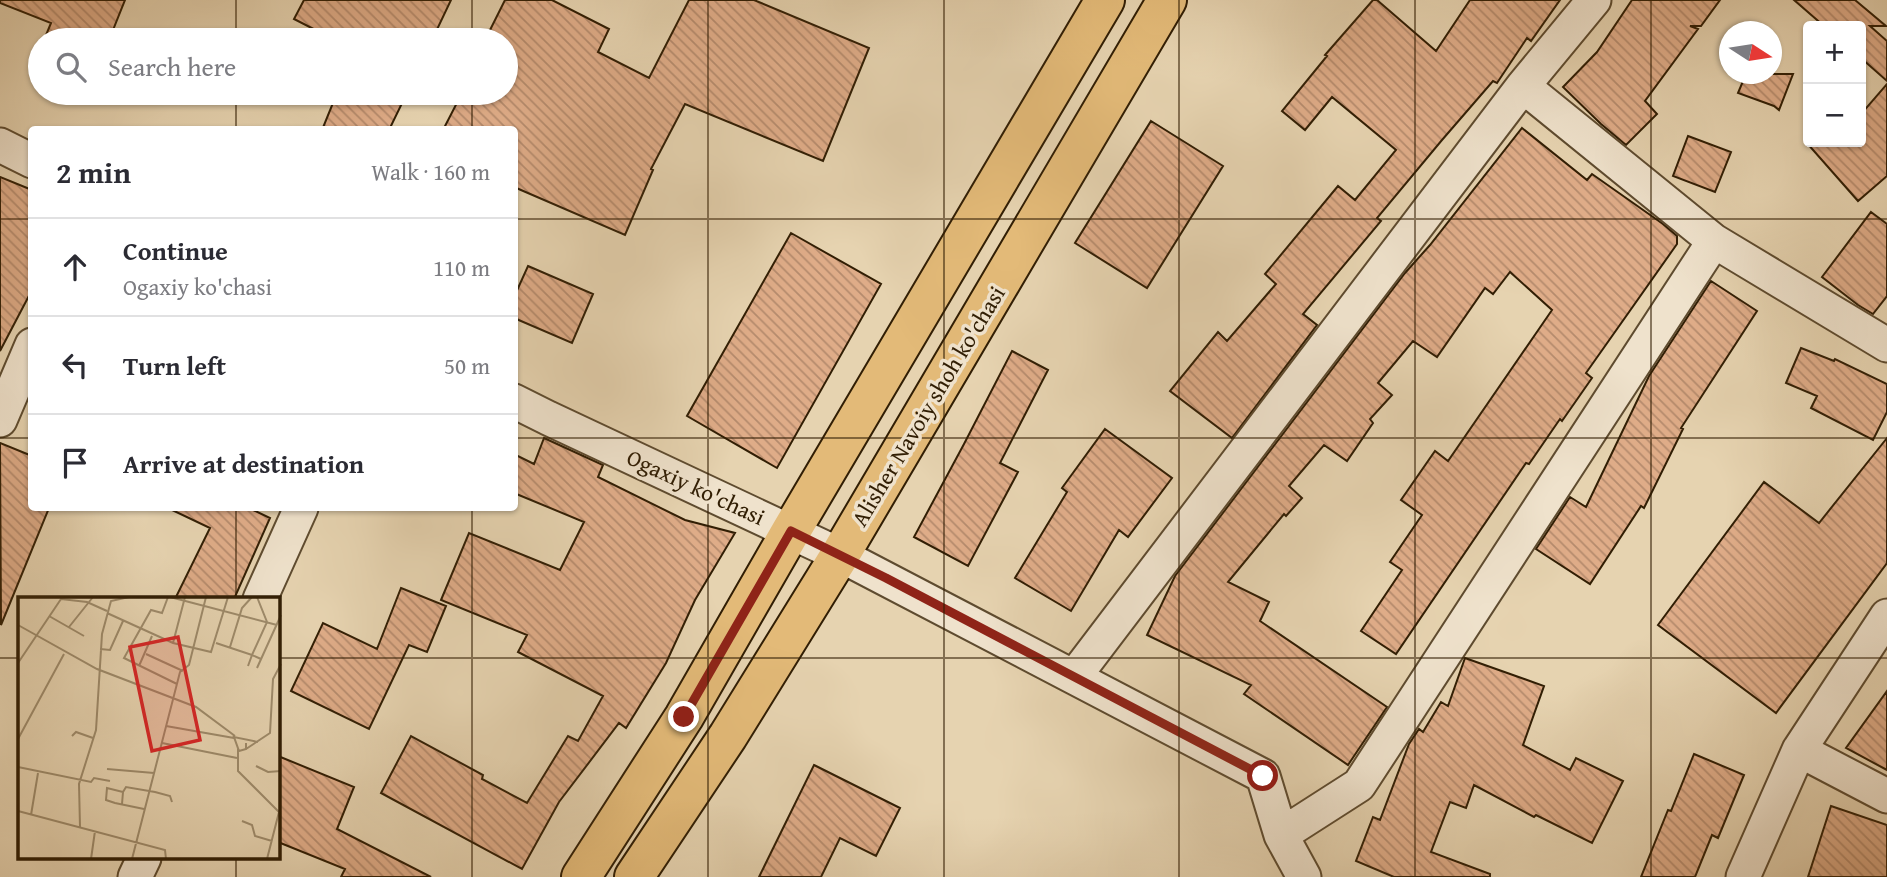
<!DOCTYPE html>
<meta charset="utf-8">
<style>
body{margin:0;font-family:"Gentium Book Plus",serif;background:#f7f7f7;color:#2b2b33}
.controls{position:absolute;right:21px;top:21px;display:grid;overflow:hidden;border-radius:7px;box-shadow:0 2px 5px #0004}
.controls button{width:63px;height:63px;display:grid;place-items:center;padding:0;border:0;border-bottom:2px solid #e1e1e2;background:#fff;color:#2b2b33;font:35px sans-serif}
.compass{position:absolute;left:1719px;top:21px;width:63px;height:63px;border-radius:50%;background:#fff;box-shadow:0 2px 5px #0004;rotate:102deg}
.stop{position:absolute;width:21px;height:21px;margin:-16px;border:5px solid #8f2418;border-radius:50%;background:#fff}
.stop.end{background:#8f2418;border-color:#fff;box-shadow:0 2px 7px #0008}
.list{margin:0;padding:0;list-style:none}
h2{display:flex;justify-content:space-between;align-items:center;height:91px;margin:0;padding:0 28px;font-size:30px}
h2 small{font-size:23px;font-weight:400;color:#7c7c81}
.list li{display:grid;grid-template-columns:46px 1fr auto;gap:21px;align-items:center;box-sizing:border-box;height:98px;padding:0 28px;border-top:2px solid #e1e1e2}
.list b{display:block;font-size:26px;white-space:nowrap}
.list p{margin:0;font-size:23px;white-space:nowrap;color:#7c7c81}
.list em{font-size:23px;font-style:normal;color:#7c7c81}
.icon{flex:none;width:38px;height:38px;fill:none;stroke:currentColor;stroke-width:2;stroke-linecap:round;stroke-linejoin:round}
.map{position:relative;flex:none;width:1887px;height:877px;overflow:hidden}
.search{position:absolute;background:#fff;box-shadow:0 2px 5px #0004;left:28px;top:28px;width:490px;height:77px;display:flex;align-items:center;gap:18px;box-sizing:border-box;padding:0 24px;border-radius:38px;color:#7c7c81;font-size:26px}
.panel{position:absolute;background:#fff;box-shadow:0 2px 5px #0004;left:28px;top:126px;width:490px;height:385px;border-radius:7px}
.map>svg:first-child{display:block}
.building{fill:url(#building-back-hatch);stroke:#311e04;stroke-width:2}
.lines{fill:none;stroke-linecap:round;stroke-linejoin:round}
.minor-casing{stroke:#5e4b2f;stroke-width:37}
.major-casing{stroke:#311e04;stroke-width:42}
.minor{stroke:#efe2cc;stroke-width:33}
.major{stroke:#e3ba78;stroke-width:38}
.route{stroke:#8f2418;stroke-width:9}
.grid{fill:none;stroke:#311e04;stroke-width:2;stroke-opacity:0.55}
.labels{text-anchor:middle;stroke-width:7;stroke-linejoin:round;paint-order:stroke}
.street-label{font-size:23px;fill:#311e04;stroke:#efe2cc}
.inset-road{fill:none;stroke:#9e8b6b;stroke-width:2}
.view{fill:#d62828;fill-opacity:0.15;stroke:#d62828;stroke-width:3.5}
.inset-edge{fill:none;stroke:#311e04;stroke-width:3.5}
</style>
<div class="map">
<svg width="1887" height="877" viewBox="0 0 1887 877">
<defs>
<pattern id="building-back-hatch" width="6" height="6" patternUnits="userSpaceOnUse" patternTransform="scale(1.75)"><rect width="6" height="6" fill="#dfac88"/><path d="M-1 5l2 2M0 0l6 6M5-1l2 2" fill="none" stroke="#b58b6d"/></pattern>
</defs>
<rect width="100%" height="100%" fill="#e6d3b0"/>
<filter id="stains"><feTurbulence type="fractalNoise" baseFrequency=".00286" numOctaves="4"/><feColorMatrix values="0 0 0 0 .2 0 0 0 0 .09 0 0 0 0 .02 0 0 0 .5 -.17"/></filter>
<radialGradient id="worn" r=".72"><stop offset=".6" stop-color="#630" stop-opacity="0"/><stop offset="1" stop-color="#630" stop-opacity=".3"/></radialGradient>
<path class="building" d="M0,0h125l-16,40h-65l7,-17 -51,-20z
M304,0h147l-19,40h-97l-41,-21z
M505,0h47l57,29 -11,23 51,26 40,-78h65l115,48 -46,113 -138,-57 -34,65 2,1 -28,65 -111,-48v-57h-71l19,-37h44v-53h-21z
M1373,0h4l59,51 34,-51h90l-29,41 -4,-3 -30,45 -4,-2 -51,59 -65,78 4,3 -78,93 14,11 -85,113 -62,-47 48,-59 9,9 49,-57 -11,-10 73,-88 17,14 41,-50 -64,-53 -27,33 -23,-19 45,-55 -2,-1z
M1632,0h88l-19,26h-11l8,3 -53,72 12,13 -31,31 -25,-21 -38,-37 34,-35z
M1794,0h61l31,26h-16l17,15v40l-26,-23v-32h-37z
M1746,74h47l-14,36 -5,-4 -36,-13z
M1887,84v92l-29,25 -52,-59h55v-28z
M337,93h70l-18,37h-67z
M1151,121l72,45 -76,122 -72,-45z
M1522,128l65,52 5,-6 71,50 14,12v8l-91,129 6,5 -30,43 -2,-2 -31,45 -3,-1 -130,191 -35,-23 41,-61 -12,-8 32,-47 -21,-15 34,-49 13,10 104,-151 -42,-38 -17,22 -8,-6 -48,69 -24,-16 -35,42 14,12 -22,24 3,4 -26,38 -23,-16 -35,41 13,12 -16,18 -2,-2 -56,68 41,20 -9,19 127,86 -39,58 -104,-71 7,-9 -104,-50 28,-59 230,-303 25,-28z
M1688,136l43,16 -16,40 -42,-16z
M0,177l32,13v100l-32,61z
M1871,212l16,12v72l-14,18 -15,-9 -36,-28z
M791,233l90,51 -104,184 -90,-52z
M528,266l65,28 -21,49 -58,-25v-21z
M1711,281l46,30 -76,117 2,1 -39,79 -3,-2 -51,78 -54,-35 34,-52 16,10 63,-131z
M1801,348l33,13 1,-2 52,25v28l-14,28 -62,-32 6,-12 -31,-13z
M1012,351l36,19 -48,93 18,9 -50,94 -54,-29 50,-93z
M1105,429l67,49 -44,59 -9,-7 -48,81 -56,-33 52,-86 -5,-4z
M544,438l59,27 -5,12 87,43 50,13 -40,67 -29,63 -40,65 -7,-5 -60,79 -37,67 -141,-76 30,-57 72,39 -1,4 45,24 41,-67 10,5 25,-45 -85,-44 9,-17 -86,-35 28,-67 91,37 24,-48 -70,-29v-39l20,10z
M1887,438v125l-111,150 -118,-88 106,-143 55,41z
M0,443l32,13v52h17l-48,117z
M168,508h81l21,10 -36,81h-59l35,-71z
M401,588l45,18 -19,46 -18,-7 -40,84 -78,-38 32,-68 54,26z
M1465,658l79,28 -21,59 47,25 6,-12 47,23 -31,62 -56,-28 -2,2 -60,-32 -8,23 -16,-6 -19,50 59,22v3h-96l-38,-16 17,-44 7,3 29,-76 10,-15 4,3 18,-30 7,4z
M1887,691v79l-41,-22z
M1694,754l50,21 -26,63 -6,-3 -17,42h-54l27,-67 3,1z
M278,756l76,31 -17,42 94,48h-90l4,-8 -67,-27z
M814,765l86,43 -24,48 -36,-18 -19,39h-62z
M1831,806l56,19v52h-79z"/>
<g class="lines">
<g class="minor-casing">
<path id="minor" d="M1523,86l191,155 173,104
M0,145l32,16
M514,401l34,17 292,137 423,221 18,59 23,42
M0,420l32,-75
M260,599l41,-91
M1074,677l449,-591 71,-86
M1799,750l88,46
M1281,835l78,-50 355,-544
M135,877l9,-19
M1743,877l56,-127 88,-134"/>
</g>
<g class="major-casing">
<path id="major" d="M581,877l103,-160 107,-186 314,-531
M634,877l94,-141 112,-181 327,-555"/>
</g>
<use href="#minor" class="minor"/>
<use href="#major" class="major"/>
</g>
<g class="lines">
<path class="route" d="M684,717l107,-186 95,47 377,198"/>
</g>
<path class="grid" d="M236,0v40M472,0v40M708,0v877M944,0v877M1179,0v877M1415,0v877M1651,0v877M236,93v37M472,93v37M0,219h32M514,219h1373M0,438h32M514,438h1373M236,508v91M472,508v369M0,658h19M278,658h1609M236,858v19"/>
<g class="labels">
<g class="street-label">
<text transform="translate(928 406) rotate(-59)" y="8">Alisher Navoiy shoh ko'chasi</text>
<text transform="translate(696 487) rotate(25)" y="8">Ogaxiy ko'chasi</text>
</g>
</g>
<g transform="translate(18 597)">
<rect width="262" height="262" fill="#e6d3b0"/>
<path class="inset-road" d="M150,0l-6,16 -11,-3 -27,48 53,26M152,0l107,28M89,16l66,30 38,9 17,-55M31,19l35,20M0,28l79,44 99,38 39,29M51,30l24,-30M155,46l12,-46M198,46l36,12 15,-33 -10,-25M212,50l12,-39 10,-11M82,52l10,1 13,-29M128,57l37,17M0,66l43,-64 26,3 20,9M121,69l13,-30M230,69l4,-11 9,4M239,71l24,-53M148,129l68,12M54,139l4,-4 17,6M0,142l46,-85M144,146l75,15M228,146v6l-7,2 -5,-14 24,5M220,152v22l41,41 -12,47M228,152l24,-16 3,-54 8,-15M238,169l12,6 13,-1M0,170l73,15 3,-4 16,3M89,172l47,4M105,195l3,-5 29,5 15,4 2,6M104,207l1,-12 -16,-4 -1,12 9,3 29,6M0,214l147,39 1,9M13,218l7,-42M224,224l10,4 3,11 17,5M62,230l-1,-43 17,-54 6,-96 9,-33 18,-4M73,262l4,-28M114,262l48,-187 9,-7 17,-68"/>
<path class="view" d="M160,40l22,103 -48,11 -22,-104z"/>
<rect width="262" height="262" class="inset-edge"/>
</g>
<rect width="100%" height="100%" filter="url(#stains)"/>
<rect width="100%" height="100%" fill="url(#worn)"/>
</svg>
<div class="controls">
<button>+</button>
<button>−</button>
</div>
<svg class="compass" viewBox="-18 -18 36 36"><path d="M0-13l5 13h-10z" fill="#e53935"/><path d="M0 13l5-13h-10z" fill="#7c7c81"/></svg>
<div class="stop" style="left:1263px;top:776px"></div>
<div class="stop end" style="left:684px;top:717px"></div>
<div class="search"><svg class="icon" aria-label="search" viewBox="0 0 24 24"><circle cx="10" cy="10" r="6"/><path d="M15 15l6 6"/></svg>Search here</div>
<section class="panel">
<h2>2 min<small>Walk · 160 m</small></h2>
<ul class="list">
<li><svg class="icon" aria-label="ahead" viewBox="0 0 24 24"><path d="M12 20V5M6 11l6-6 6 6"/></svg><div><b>Continue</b><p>Ogaxiy ko'chasi</p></div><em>110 m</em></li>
<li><svg class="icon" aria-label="left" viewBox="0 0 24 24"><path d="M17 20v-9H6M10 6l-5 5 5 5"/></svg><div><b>Turn left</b></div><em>50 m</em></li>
<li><svg class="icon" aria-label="arrive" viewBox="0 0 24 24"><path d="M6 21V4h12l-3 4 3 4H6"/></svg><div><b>Arrive at destination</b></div></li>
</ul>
</section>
</div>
